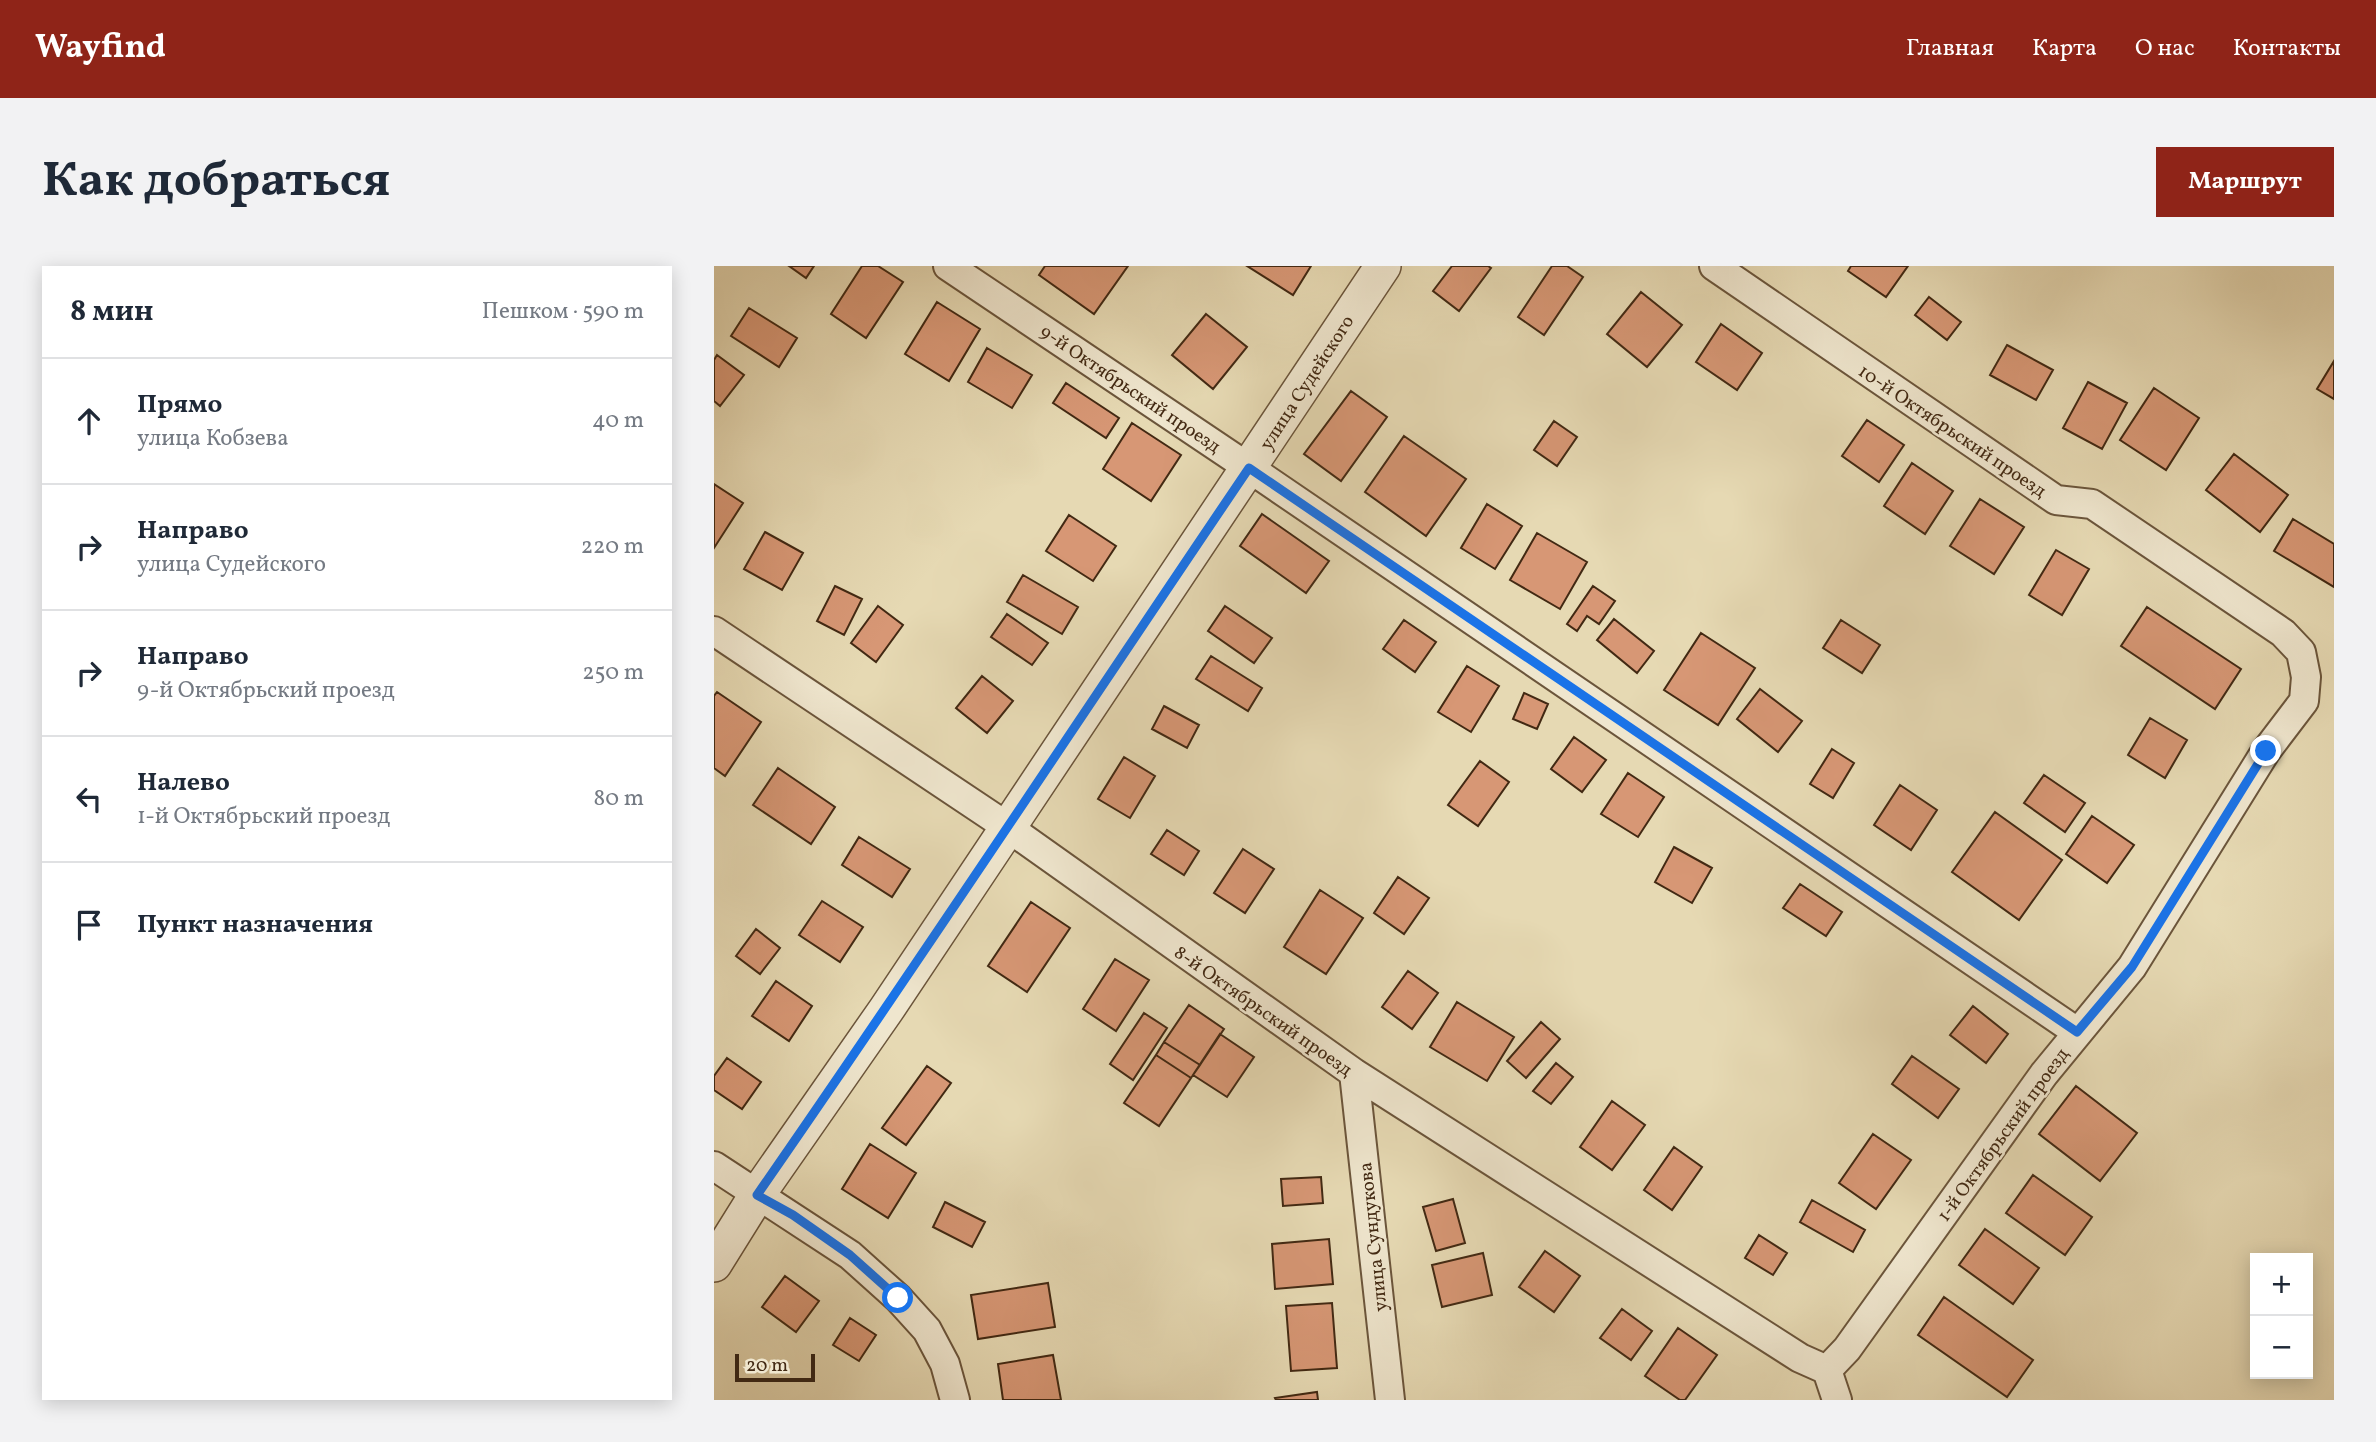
<!DOCTYPE html>
<html lang="ru">
<meta charset="utf-8">
<style>
body{margin:0;font-family:Vollkorn,serif;background:#f2f2f3;color:#1f2937}
.controls{position:absolute;right:21px;bottom:21px;display:grid;overflow:hidden;border-radius:0px;box-shadow:0 4px 18px #0003}
.controls button{width:63px;height:63px;display:grid;place-items:center;padding:0;border:0;border-bottom:2px solid #e0e1e3;background:#fff;color:#1f2937;font:35px sans-serif}
.scale{position:absolute;left:21px;bottom:18px;width:80px;box-sizing:border-box;padding-left:7px;border:4px solid #422913;border-top:0;font-size:19px;line-height:24px;white-space:nowrap;color:#422913;-webkit-text-stroke:5px #efe6ce;paint-order:stroke}
.stop{position:absolute;width:21px;height:21px;margin:-16px;border:5px solid #1a73e8;border-radius:50%;background:#fff}
.stop.end{background:#1a73e8;border-color:#fff;box-shadow:0 2px 7px #0008}
.list{margin:0;padding:0;list-style:none}
h2{display:flex;justify-content:space-between;align-items:center;height:91px;margin:0;padding:0 28px;font-size:30px}
h2 small{font-size:23px;font-weight:400;color:#747a83}
.list li{display:grid;grid-template-columns:46px 1fr auto;gap:21px;align-items:center;box-sizing:border-box;height:126px;padding:0 28px;border-top:2px solid #e0e1e3}
.list b{display:block;font-size:26px;white-space:nowrap}
.list p{margin:0;font-size:23px;white-space:nowrap;color:#747a83}
.list em{font-size:23px;font-style:normal;color:#747a83}
.icon{flex:none;width:38px;height:38px;fill:none;stroke:currentColor;stroke-width:2;stroke-linecap:round;stroke-linejoin:round}
.map{position:relative;flex:none;width:1620px;height:1134px;overflow:hidden;border-radius:0px}
header{display:flex;align-items:center;gap:42px;box-sizing:border-box;height:98px;padding:0 35px;background:#8f2418;color:#fff}
header strong{font-size:33px}
nav{display:flex;gap:38px;margin-inline-start:auto;font-size:24px}
.intro{display:flex;align-items:center;justify-content:space-between;box-sizing:border-box;height:168px;padding:0 42px}
h1{margin:0;font-size:49px}
.button{padding:18px 32px;border-radius:0px;background:#8f2418;color:#fff;font-size:24px;font-weight:700}
main{display:flex;gap:42px;padding:0 42px}
aside{flex:1;background:#fff;border-radius:0px;box-shadow:0 4px 18px #0003}
.map>svg:first-child{display:block}
.building{fill:#d79775;stroke:#422913;stroke-width:2}
.lines{fill:none;stroke-linecap:round;stroke-linejoin:round}
.minor-casing{stroke:#6b553b;stroke-width:32}
.tertiary-casing{stroke:#6b553b;stroke-width:38}
.minor{stroke:#efe6ce;stroke-width:28}
.tertiary{stroke:#efe6ce;stroke-width:35}
.route{stroke:#1a73e8;stroke-width:9}
.labels{text-anchor:middle;stroke-width:5;stroke-linejoin:round;paint-order:stroke}
.street-label{font-size:19px;fill:#422913;stroke:#efe6ce}
</style>
<header>
<strong>Wayfind</strong>
<nav><a>Главная</a><a>Карта</a><a>О нас</a><a>Контакты</a></nav>
</header>
<div class="intro"><h1>Как добраться</h1><a class="button">Маршрут</a></div>
<main>
<aside>
<h2>8 мин<small>Пешком · 590 m</small></h2>
<ul class="list">
<li><svg class="icon" aria-label="ahead" viewBox="0 0 24 24"><path d="M12 20V5M6 11l6-6 6 6"/></svg><div><b>Прямо</b><p>улица Кобзева</p></div><em>40 m</em></li>
<li><svg class="icon" aria-label="right" viewBox="0 0 24 24"><path d="M7 20v-9h11M14 6l5 5-5 5"/></svg><div><b>Направо</b><p>улица Судейского</p></div><em>220 m</em></li>
<li><svg class="icon" aria-label="right" viewBox="0 0 24 24"><path d="M7 20v-9h11M14 6l5 5-5 5"/></svg><div><b>Направо</b><p>9-й Октябрьский проезд</p></div><em>250 m</em></li>
<li><svg class="icon" aria-label="left" viewBox="0 0 24 24"><path d="M17 20v-9H6M10 6l-5 5 5 5"/></svg><div><b>Налево</b><p>1-й Октябрьский проезд</p></div><em>80 m</em></li>
<li><svg class="icon" aria-label="arrive" viewBox="0 0 24 24"><path d="M6 21V4h12l-3 4 3 4H6"/></svg><div><b>Пункт назначения</b></div></li>
</ul>
</aside>
<div class="map">
<svg width="1620" height="1134" viewBox="0 0 1620 1134">
<rect width="100%" height="100%" fill="#e6d9b3"/>
<filter id="stains"><feTurbulence type="fractalNoise" baseFrequency=".00286" numOctaves="4"/><feColorMatrix values="0 0 0 0 .2 0 0 0 0 .09 0 0 0 0 .02 0 0 0 .5 -.17"/></filter>
<radialGradient id="worn" r=".72"><stop offset=".6" stop-color="#630" stop-opacity="0"/><stop offset="1" stop-color="#630" stop-opacity=".3"/></radialGradient>
<path class="building" d="M75,0h25l-8,12z
M148,0h16l25,16 -37,56 -35,-24z
M331,0h83l-34,48 -55,-39z
M533,0h64l-18,29z
M738,0h36l3,2 -32,43 -26,-20z
M838,0h15l16,11 -39,58 -26,-18z
M1137,0h57l-22,31 -38,-26z
M927,26l41,33 -35,42 -40,-33z
M1215,31l32,25 -14,18 -32,-25z
M223,36l43,27 -31,52 -44,-27z
M35,42l48,30 -18,29 -48,-31z
M492,48l41,33 -34,42 -41,-34z
M1007,58l41,29 -25,37 -41,-28z
M1293,79l46,25 -17,30 -46,-25z
M273,82l45,27 -20,33 -44,-26z
M3,89l27,20 -24,31 -6,-5v-41z
M1620,95v38l-17,-10z
M1374,116l39,21 -25,46 -39,-21z
M352,117l53,35 -13,20 -53,-35z
M1440,122l45,30 -33,52 -46,-30z
M637,125l36,26 -46,64 -37,-27z
M1153,154l37,25 -25,37 -37,-26z
M840,155l23,16 -20,29 -23,-16z
M418,157l49,32 -30,46 -48,-32z
M690,170l62,43 -40,57 -61,-44z
M1520,188l54,41 -28,37 -54,-42z
M1198,197l41,28 -28,43 -41,-28z
M0,218l29,19 -29,45z
M1266,233l44,28 -30,47 -44,-28z
M773,238l35,22 -27,43 -34,-21z
M548,248l67,47 -23,32 -66,-47z
M355,249l47,31 -23,35 -47,-30z
M1579,253l41,25v43l-60,-36z
M51,266l38,21 -21,37 -38,-21z
M823,267l50,29 -27,47 -50,-29z
M1342,284l33,19 -27,46 -33,-20z
M309,309l55,32 -16,27 -55,-32z
M121,320l27,13 -18,36 -27,-14z
M879,320l22,15 -16,23 -12,-8 -10,15 -10,-7z
M164,340l25,19 -27,37 -25,-19z
M511,340l47,32 -18,25 -46,-32z
M1433,341l94,62 -26,40 -94,-63z
M293,348l41,29 -16,22 -41,-28z
M900,353l40,32 -17,22 -40,-33z
M690,354l32,22 -21,30 -32,-23z
M1127,354l39,25 -18,28 -39,-25z
M987,367l54,35 -37,57 -54,-35z
M497,390l51,32 -14,23 -52,-32z
M753,400l32,20 -28,46 -33,-20z
M268,410l31,25 -26,32 -31,-25z
M1046,423l42,32 -24,31 -41,-33z
M3,426l44,30 -36,54 -11,-8v-72z
M810,427l24,11 -11,25 -24,-10z
M450,440l35,19 -12,23 -35,-19z
M1436,452l37,22 -22,38 -37,-23z
M860,471l32,23 -24,32 -31,-23z
M1118,483l22,14 -21,35 -23,-14z
M410,491l31,19 -25,42 -32,-19z
M766,495l29,21 -31,44 -30,-21z
M64,502l57,39 -24,37 -58,-39z
M914,507l36,24 -26,40 -37,-23z
M1330,509l41,28 -20,29 -41,-29z
M1186,519l37,25 -26,40 -37,-25z
M1281,546l67,48 -43,60 -67,-48z
M1378,550l42,29 -27,38 -41,-29z
M453,564l32,21 -15,24 -33,-21z
M145,571l51,32 -18,28 -50,-32z
M960,581l38,21 -20,35 -37,-21z
M529,583l31,20 -29,44 -31,-20z
M684,611l31,21 -25,36 -30,-21z
M1086,618l42,28 -16,24 -43,-28z
M606,624l43,28 -37,56 -42,-27z
M108,635l41,26 -23,35 -41,-27z
M317,636l39,26 -43,64 -39,-26z
M42,663l24,19 -20,26 -24,-18z
M401,693l34,21 -33,51 -33,-22z
M694,705l30,22 -26,36 -30,-22z
M62,715l36,25 -23,35 -37,-25z
M743,736l57,35 -27,44 -57,-34z
M475,739l35,24 -24,36 -36,-23z
M1259,740l35,28 -22,29 -36,-28z
M430,747l23,15 -34,52 -23,-16z
M827,756l19,17 -34,39 -19,-17z
M506,768l34,23 -27,40 -34,-22z
M450,776l36,23 -9,13 -35,-23z
M442,789l35,23 -32,48 -35,-23z
M1198,790l47,33 -21,29 -46,-34z
M13,792l34,24 -19,27 -28,-19v-14z
M842,797l17,14 -22,27 -18,-13z
M213,800l24,17 -45,62 -24,-17z
M1362,820l61,47 -37,48 -61,-47z
M898,835l33,24 -33,45 -32,-23z
M1159,868l38,26 -35,49 -37,-26z
M156,878l46,29 -28,45 -46,-29z
M960,881l28,20 -30,43 -28,-20z
M1319,909l59,42 -27,38 -59,-42z
M607,911l2,26 -40,3 -2,-27z
M739,933l12,44 -29,8 -13,-44z
M1098,934l53,30 -12,22 -53,-30z
M231,936l40,20 -13,25 -39,-20z
M1271,963l54,39 -26,36 -54,-39z
M1045,969l28,18 -14,22 -28,-17z
M615,973l4,45 -58,5 -3,-45z
M831,985l35,25 -26,36 -35,-25z
M769,987l9,42 -50,12 -10,-42z
M71,1010l34,25 -23,31 -34,-25z
M334,1017l7,44 -77,12 -7,-44z
M1230,1031l89,63 -26,37 -89,-62z
M618,1037l5,65 -46,3 -5,-65z
M908,1043l30,22 -21,29 -31,-22z
M136,1052l26,17 -17,26 -26,-16z
M964,1062l39,27 -32,45h-5l-35,-24z
M339,1089l8,45h-58l-5,-36z
M603,1126l1,8h-42l-1,-2z"/>
<g class="lines">
<g class="minor-casing">
<path id="minor" d="M234,0l301,202 828,564
M1000,0l342,234 36,4 191,129 18,19 5,25 -2,24 -38,50 -134,216 -88,107 -197,275 -20,21 10,30
M0,365l292,195 348,247 446,285 27,12
M640,807l36,327
M0,900l136,89 48,43 29,32 18,34 10,36"/>
</g>
<g class="tertiary-casing">
<path id="tertiary" d="M0,998l43,-69 129,-185 497,-744"/>
</g>
<use href="#minor" class="minor"/>
<use href="#tertiary" class="tertiary"/>
</g>
<g class="lines">
<path class="route" d="M184,1032l-48,-43 -57,-40 -36,-20c167,-240 328,-485 492,-727l828,564 55,-65 134,-216"/>
</g>
<g class="labels">
<g class="street-label">
<text transform="translate(592 116) rotate(-57)" y="7">улица Судейского</text>
<text transform="translate(417 122) rotate(34)" y="7">9-й Октябрьский проезд</text>
<text transform="translate(1239 164) rotate(34)" y="7">10-й Октябрьский проезд</text>
<text transform="translate(550 744) rotate(35)" y="7">8-й Октябрьский проезд</text>
<text transform="translate(1288 868) rotate(-54)" y="7">1-й Октябрьский проезд</text>
<text transform="translate(658 971) rotate(-96)" y="7">улица Сундукова</text>
</g>
</g>
<rect width="100%" height="100%" filter="url(#stains)"/>
<rect width="100%" height="100%" fill="url(#worn)"/>
</svg>
<div class="controls">
<button>+</button>
<button>−</button>
</div>
<div class="scale">20 m</div>
<div class="stop" style="left:184px;top:1032px"></div>
<div class="stop end" style="left:1552px;top:485px"></div>
</div>
</main>
